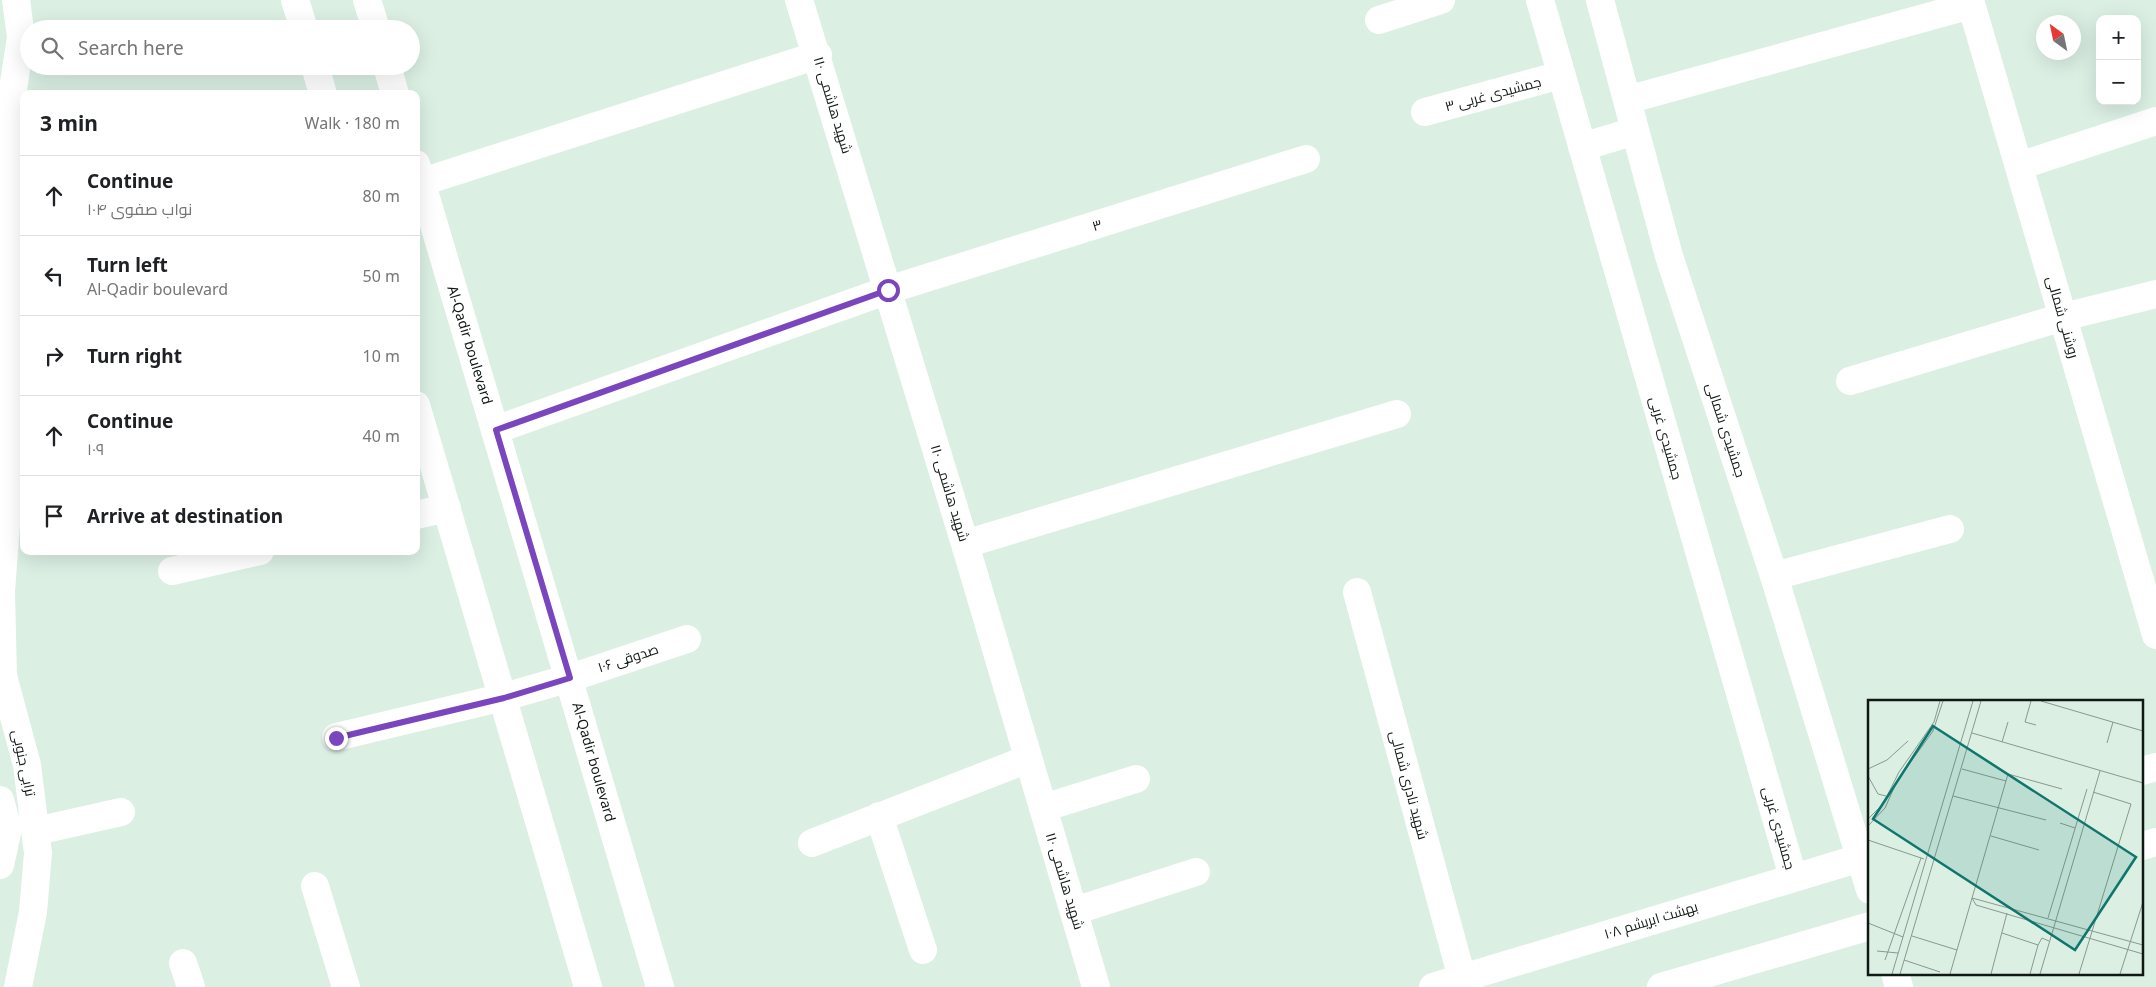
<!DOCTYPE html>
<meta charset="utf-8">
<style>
body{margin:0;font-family:"Noto Sans",Cairo,sans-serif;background:#f6f6f6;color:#202124}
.controls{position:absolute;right:15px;top:15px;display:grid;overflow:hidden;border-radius:10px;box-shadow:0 5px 20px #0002}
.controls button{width:45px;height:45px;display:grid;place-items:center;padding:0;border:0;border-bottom:1px solid #e0e0e0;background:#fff;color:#202124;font:25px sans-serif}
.compass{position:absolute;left:2036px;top:15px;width:45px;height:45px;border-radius:50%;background:#fff;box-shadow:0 5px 20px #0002;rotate:327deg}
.stop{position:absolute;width:15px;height:15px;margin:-11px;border:4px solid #7a46bd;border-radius:50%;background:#fff}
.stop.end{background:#7a46bd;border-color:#fff;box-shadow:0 1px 5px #0008}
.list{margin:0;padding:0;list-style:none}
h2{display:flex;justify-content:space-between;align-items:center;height:65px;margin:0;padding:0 20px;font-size:21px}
h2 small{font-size:16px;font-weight:400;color:#757577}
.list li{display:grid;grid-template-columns:32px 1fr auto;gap:15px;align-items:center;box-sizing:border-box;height:80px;padding:0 20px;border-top:1px solid #e0e0e0}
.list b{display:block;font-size:19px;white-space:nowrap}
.list p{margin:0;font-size:16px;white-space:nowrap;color:#757577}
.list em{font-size:16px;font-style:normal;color:#757577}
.icon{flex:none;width:28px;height:28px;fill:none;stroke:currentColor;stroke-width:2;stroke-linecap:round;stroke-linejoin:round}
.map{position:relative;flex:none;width:2156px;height:987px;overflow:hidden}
.search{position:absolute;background:#fff;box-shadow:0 5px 20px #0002;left:20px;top:20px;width:400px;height:55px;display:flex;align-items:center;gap:12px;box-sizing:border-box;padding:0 18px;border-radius:28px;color:#757577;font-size:19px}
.panel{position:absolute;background:#fff;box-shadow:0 5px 20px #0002;left:20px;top:90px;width:400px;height:465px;border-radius:10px}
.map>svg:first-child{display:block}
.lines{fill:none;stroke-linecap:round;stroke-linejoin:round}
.minor{stroke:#fff;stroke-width:28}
.major{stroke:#fff;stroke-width:28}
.route{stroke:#7a46bd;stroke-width:6}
.labels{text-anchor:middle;stroke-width:5;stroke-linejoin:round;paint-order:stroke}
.street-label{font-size:14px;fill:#111814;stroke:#fff}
.inset-road{fill:none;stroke:#8a9990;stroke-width:1}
.view{fill:#0f766e;fill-opacity:0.15;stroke:#0f766e;stroke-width:2.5}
.inset-edge{fill:none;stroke:#111814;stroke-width:2.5}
</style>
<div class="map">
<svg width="2156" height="987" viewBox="0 0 2156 987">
<rect width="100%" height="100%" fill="#dbefe3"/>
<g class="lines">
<path class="minor" d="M16,0l5,37 -11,72 -4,58 7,265 -12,159 2,85 24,89 11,88 -5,59 -15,75
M799,0l166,544 131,443
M1540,0l253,877
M1600,0l69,256 105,320 96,314
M1970,0l186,635
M1379,20l62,-20
M1627,100l344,-95
M1425,112l136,-37
M1582,147l53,-16
M2019,166l137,-45
M422,182l396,-127
M1850,381l213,-64 93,-23
M495,430l393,-140 418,-131
M416,515l31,-7
M965,544l432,-130
M172,571l88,-20
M1774,576l176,-47
M1357,592l105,386
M570,678l117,-39
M336,737l168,-40
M2142,771l14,-4
M0,800l8,29 -8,36
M1043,808l93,-29
M879,816l44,134
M36,831l85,-19
M812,843l216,-84
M2142,846l14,-4
M315,886l31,101
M1074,911l122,-39
M183,963l8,24
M1895,973l4,14
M1433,987l437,-132
M1661,987l209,-61"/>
<path class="major" d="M295,0l9,29
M367,0l9,29
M315,66l8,28
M387,66l8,28
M416,164l244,823
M416,405l172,582
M504,697l66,-19"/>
</g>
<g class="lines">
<path class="route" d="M336,738l168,-40 66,-20 -74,-248 392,-140"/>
</g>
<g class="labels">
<g class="street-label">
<text transform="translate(1493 94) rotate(-15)" y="5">جمشیدی غربی ۳</text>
<text transform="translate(833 105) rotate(73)" y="5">شهید هاشمی ۱۱۰</text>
<text transform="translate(1097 225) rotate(-17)" y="5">۳</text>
<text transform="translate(2063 317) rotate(74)" y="5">روشنی شمالی</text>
<text transform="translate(470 345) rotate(73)" y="5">Al-Qadir boulevard</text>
<text transform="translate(1726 430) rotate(72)" y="5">جمشیدی شمالی</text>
<text transform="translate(1666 438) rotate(74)" y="5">جمشیدی غربی</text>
<text transform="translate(950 493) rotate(73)" y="5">شهید هاشمی ۱۱۰</text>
<text transform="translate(628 658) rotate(-18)" y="5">صدوقی ۱۰۶</text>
<text transform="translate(594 762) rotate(74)" y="5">Al-Qadir boulevard</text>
<text transform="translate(24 763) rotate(78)" y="5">ترابی جنوبی</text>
<text transform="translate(1409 785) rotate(75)" y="5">شهید نادری شمالی</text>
<text transform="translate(1779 828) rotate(74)" y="5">جمشیدی غربی</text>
<text transform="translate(1065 881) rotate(73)" y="5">شهید هاشمی ۱۱۰</text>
<text transform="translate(1651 920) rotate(-17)" y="5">بهشت ابریشم ۱۰۸</text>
</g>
</g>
<g transform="translate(1868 700)">
<rect width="275" height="275" fill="#dbefe3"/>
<path class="inset-road" d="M163,1l-6,21 11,3M173,1l102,30M104,33l171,50M134,42l6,-20M239,43l6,-21M0,69l19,-9 21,-19M94,69l44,12M0,76l10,18 8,2M85,96l93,24M0,119l15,-15 16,-32 35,-50 6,-21M192,123l15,5M0,126l17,-18 12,-27 36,-50 10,-30M123,136l48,14M0,140l56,19M180,218l39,-129M0,223l35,14M134,233l36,12M44,236l45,14M275,245l-171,-47 4,7 167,49M9,251l21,2M17,260l36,-102M36,260l36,12M24,274l81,-273M32,274l81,-273M82,274l58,-200 54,15M123,274l16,-61M162,274l8,-29 4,-7 7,3M172,274l60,-203M211,274l52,-170 -38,-12M252,274l23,-72"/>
<path class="view" d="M65,26l203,131 -61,93 -202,-131z"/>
<rect width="275" height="275" class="inset-edge"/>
</g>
</svg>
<div class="controls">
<button>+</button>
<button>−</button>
</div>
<svg class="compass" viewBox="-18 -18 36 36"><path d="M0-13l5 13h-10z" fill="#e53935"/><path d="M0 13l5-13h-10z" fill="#757577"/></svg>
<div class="stop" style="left:888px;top:290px"></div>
<div class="stop end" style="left:336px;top:738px"></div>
<div class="search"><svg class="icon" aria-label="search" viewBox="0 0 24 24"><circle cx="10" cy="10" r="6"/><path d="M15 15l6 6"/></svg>Search here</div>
<section class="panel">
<h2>3 min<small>Walk · 180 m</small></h2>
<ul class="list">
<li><svg class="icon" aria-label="ahead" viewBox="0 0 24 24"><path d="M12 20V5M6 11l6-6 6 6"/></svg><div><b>Continue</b><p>نواب صفوی ۱۰۴</p></div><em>80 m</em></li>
<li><svg class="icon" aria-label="left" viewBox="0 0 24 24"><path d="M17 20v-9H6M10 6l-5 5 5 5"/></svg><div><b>Turn left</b><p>Al-Qadir boulevard</p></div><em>50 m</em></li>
<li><svg class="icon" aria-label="right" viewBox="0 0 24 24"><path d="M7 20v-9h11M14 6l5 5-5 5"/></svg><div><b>Turn right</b></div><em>10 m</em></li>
<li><svg class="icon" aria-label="ahead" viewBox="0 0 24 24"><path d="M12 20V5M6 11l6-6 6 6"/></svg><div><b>Continue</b><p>۱۰۹</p></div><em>40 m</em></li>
<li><svg class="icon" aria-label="arrive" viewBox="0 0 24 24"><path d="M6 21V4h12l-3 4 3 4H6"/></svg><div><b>Arrive at destination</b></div></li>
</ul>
</section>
</div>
